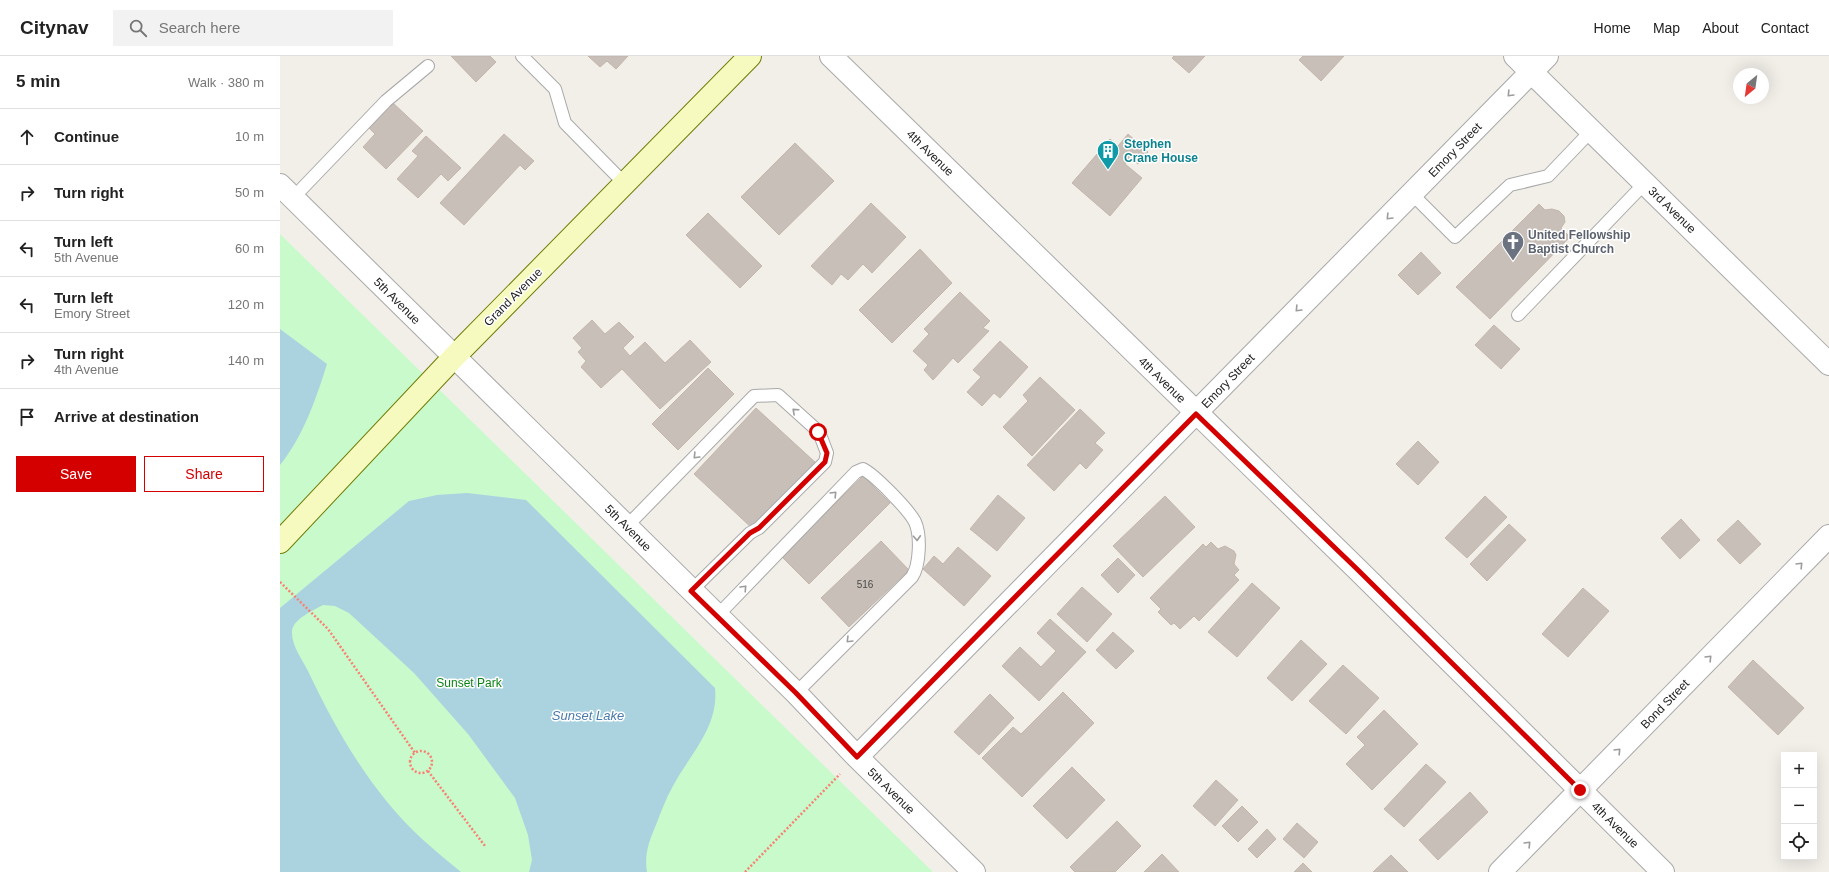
<!DOCTYPE html>
<meta charset="utf-8">
<style>
body{margin:0;font-family:Helvetica,sans-serif;background:#f2f2f2;color:#222}
.controls{position:absolute;right:12px;bottom:12px;display:grid;overflow:hidden;border-radius:0px;box-shadow:0 4px 16px #0002}
.controls button{width:36px;height:36px;display:grid;place-items:center;padding:0;border:0;border-bottom:1px solid #e0e0e0;background:#fff;color:#222;font:20px sans-serif}
.compass{position:absolute;left:1453px;top:12px;width:36px;height:36px;border-radius:50%;background:#fff;box-shadow:0 4px 16px #0002;rotate:209deg}
.stop{position:absolute;width:12px;height:12px;margin:-9px;border:3px solid #d40000;border-radius:50%;background:#fff}
.stop.end{background:#d40000;border-color:#fff;box-shadow:0 1px 4px #0008}
.list{margin:0;padding:0;list-style:none}
h2{display:flex;justify-content:space-between;align-items:center;height:52px;margin:0;padding:0 16px;font-size:17px}
h2 small{font-size:13px;font-weight:400;color:#767676}
.list li{display:grid;grid-template-columns:26px 1fr auto;gap:12px;align-items:center;box-sizing:border-box;height:56px;padding:0 16px;border-top:1px solid #e0e0e0}
.list b{display:block;font-size:15px;white-space:nowrap}
.list p{margin:0;font-size:13px;white-space:nowrap;color:#767676}
.list em{font-size:13px;font-style:normal;color:#767676}
.actions{display:flex;gap:8px;padding:12px 16px}
.actions a{flex:1;padding:9px 0;border:1px solid #d40000;border-radius:0px;text-align:center;font-size:14px;color:#d40000}
.actions .main{background:#d40000;color:#fff}
.icon{flex:none;width:22px;height:22px;fill:none;stroke:currentColor;stroke-width:2;stroke-linecap:round;stroke-linejoin:round}
.map{position:relative;flex:none;width:1549px;height:816px;overflow:hidden}
header{display:flex;align-items:center;gap:24px;box-sizing:border-box;height:56px;padding:0 20px;background:#fff;border-bottom:1px solid #e0e0e0}
header strong{font-size:19px}
nav{display:flex;gap:22px;margin-inline-start:auto;font-size:14px}
.search{width:280px;height:36px;background:#f2f2f2;display:flex;align-items:center;gap:10px;box-sizing:border-box;padding:0 14px;border-radius:0px;color:#767676;font-size:15px}
main{display:flex}
aside{flex:1;background:#fff}
.map>svg:first-child{display:block}
.park{fill:#c8facc}
.water{fill:#aad3df}
.building{fill:#c7bfb8;stroke:#c4b6ab}
.lines{fill:none;stroke-linecap:round;stroke-linejoin:round}
.lane-casing{stroke:#a9a9a9;stroke-width:14}
.street-casing{stroke:#a9a9a9;stroke-width:24}
.secondary-casing{stroke:#707d05;stroke-width:24}
.path{stroke:#fa8072;stroke-width:2.5;stroke-dasharray:2 2;stroke-linecap:butt}
.lane{stroke:#fff;stroke-width:12}
.street{stroke:#fff;stroke-width:22}
.secondary{stroke:#f7fabf;stroke-width:22}
.oneway{stroke:#9c9c9c}
.route{stroke:#d40000;stroke-width:5}
.labels{text-anchor:middle;stroke-width:3;stroke-linejoin:round;paint-order:stroke}
.number-label{font-size:10px;fill:#4b4948}
.culture-label{font-size:12px;font-weight:bold;fill:#0d838f;stroke:#fff;text-anchor:start}
.street-label{font-size:12px;fill:#222;stroke:#fff}
.worship-label{font-size:12px;font-weight:bold;fill:#5b616d;stroke:#fff;text-anchor:start}
.park-label{font-size:12px;fill:#0c8416;stroke:#fff}
.water-label{font-size:13px;font-style:italic;fill:#4a7aab;stroke:#fff}
</style>
<header>
<strong>Citynav</strong>
<div class="search"><svg class="icon" aria-label="search" viewBox="0 0 24 24"><circle cx="10" cy="10" r="6"/><path d="M15 15l6 6"/></svg>Search here</div>
<nav><a>Home</a><a>Map</a><a>About</a><a>Contact</a></nav>
</header>
<main>
<aside>
<h2>5 min<small>Walk · 380 m</small></h2>
<ul class="list">
<li><svg class="icon" aria-label="ahead" viewBox="0 0 24 24"><path d="M12 20V5M6 11l6-6 6 6"/></svg><div><b>Continue</b></div><em>10 m</em></li>
<li><svg class="icon" aria-label="right" viewBox="0 0 24 24"><path d="M7 20v-9h11M14 6l5 5-5 5"/></svg><div><b>Turn right</b></div><em>50 m</em></li>
<li><svg class="icon" aria-label="left" viewBox="0 0 24 24"><path d="M17 20v-9H6M10 6l-5 5 5 5"/></svg><div><b>Turn left</b><p>5th Avenue</p></div><em>60 m</em></li>
<li><svg class="icon" aria-label="left" viewBox="0 0 24 24"><path d="M17 20v-9H6M10 6l-5 5 5 5"/></svg><div><b>Turn left</b><p>Emory Street</p></div><em>120 m</em></li>
<li><svg class="icon" aria-label="right" viewBox="0 0 24 24"><path d="M7 20v-9h11M14 6l5 5-5 5"/></svg><div><b>Turn right</b><p>4th Avenue</p></div><em>140 m</em></li>
<li><svg class="icon" aria-label="arrive" viewBox="0 0 24 24"><path d="M6 21V4h12l-3 4 3 4H6"/></svg><div><b>Arrive at destination</b></div></li>
</ul>
<div class="actions"><a class="main">Save</a><a>Share</a></div>
</aside>
<div class="map">
<svg width="1549" height="816" viewBox="0 0 1549 816">
<rect width="100%" height="100%" fill="#f2efe9"/>
<path class="park" d="M0,178l653,638h-653z"/>
<path class="water" d="M0,273l47,35c-11,35 -24,73 -47,101z
M187,437l59,7 189,188c4,39 -25,66 -42,98 -7,12 -12,26 -17,39 -7,16 -12,30 -9,47h-118l3,-12 -4,-25 -13,-37 -47,-64 -54,-61 -65,-60 -14,-7 -12,-1c-9,5 -30,14 -31,26 -1,15 11,29 17,42 21,45 47,91 79,130 21,26 47,48 73,69h-181v-264l129,-107 28,-6z"/>
<path class="building" d="M171,0h39l6,6 -20,20z
M308,0h40l-12,13 -9,-8 -7,6z
M894,0h31l-16,17 -17,-15z
M1023,0h41l-23,25 -22,-21z
M113,47l30,28 -37,38 -23,-22 12,-13 -6,-6z
M224,78l30,27 -9,9 -5,-5 -56,60 -24,-22z
M848,78l20,18 -10,12 -8,-6 -5,6 17,14 -32,38 -38,-33 38,-44 8,7z
M146,80l35,32 -13,13 -7,-7 -23,24 -21,-19 21,-23 -6,-5z
M515,87l39,38 -55,54 -38,-38z
M591,147l35,34 -34,36 -9,-9 -15,16 -7,-6 -9,11 -21,-19z
M1259,148l6,6 7,-1 7,2 5,5 1,6 -4,6 9,9 -80,82 -34,-32z
M428,157l54,53 -22,22 -54,-53z
M640,193l32,34 -60,60 -33,-33z
M1141,196l20,21 -23,22 -20,-20z
M680,236l30,29 -7,7 6,3 -31,32 -5,-5 -20,22 -9,-10 4,-5 -15,-14 16,-17 -5,-5z
M312,264l13,14 14,-12 15,15 -11,11 7,8 15,-14 20,21 25,-23 21,22 -51,47 -38,-40 -21,19 -20,-21 5,-6 -8,-9 4,-4 -9,-10z
M1214,269l26,24 -19,20 -26,-24z
M720,285l28,26 -28,31 -6,-5 -12,13 -15,-14 14,-15 -8,-7z
M428,312l26,26 -56,56 -26,-26z
M760,321l35,33 -43,46 -29,-29 25,-26 -5,-6z
M476,352l60,55 -62,67 -60,-56z
M800,353l25,24 -10,10 8,7 -17,19 -6,-6 -26,28 -27,-26z
M1138,385l21,21 -21,23 -22,-21z
M583,420l27,27 -81,81 -27,-27z
M718,439l27,23 -28,33 -27,-22z
M885,440l30,31 -52,50 -30,-31z
M1205,440l22,21 -40,41 -22,-20z
M1401,463l19,21 -20,19 -19,-21z
M1458,464l23,24 -21,20 -23,-24z
M1229,468l17,16 -39,41 -17,-17z
M601,485l28,29 -60,57 -28,-29z
M931,486l7,7 7,-3 9,5 2,4 -2,9 5,6 -5,5 5,5 -40,41 -5,-5 -14,13 -6,-6 -3,2 -13,-13 3,-3 -11,-11 53,-54 3,3z
M678,491l33,29 -27,30 -41,-37 11,-13 9,8z
M838,502l17,17 -17,18 -17,-18z
M972,527l28,25 -43,49 -29,-25z
M802,531l30,27 -25,28 -30,-28z
M1303,532l26,23 -41,46 -26,-23z
M770,563l36,33 -47,49 -37,-35 18,-19 21,20 15,-16 -19,-18z
M833,576l21,19 -18,18 -20,-19z
M1021,584l26,24 -35,37 -25,-23z
M1473,604l51,48 -26,27 -50,-48z
M1063,609l36,33 -33,36 -37,-33z
M783,636l31,31 -72,74 -40,-39 31,-31 8,7z
M710,638l24,24 -35,37 -25,-23z
M1104,654l34,34 -46,46 -26,-26 19,-19 -8,-8z
M1146,708l20,18 -42,45 -20,-18z
M792,711l33,33 -38,39 -34,-33z
M936,724l22,20 -23,26 -22,-20z
M1190,736l18,20 -50,48 -19,-20z
M962,750l16,16 -20,20 -16,-16z
M837,765l24,25 -26,26h-40l-5,-5z
M1017,767l21,19 -14,16 -21,-19z
M987,773l9,10 -19,19 -9,-9z
M882,798l17,18h-35z
M1111,799l17,17h-35z
M1023,807l9,9h-18z"/>
<g class="lines">
<g class="lane-casing">
<path id="lane" d="M242,0l33,33 10,34 60,61
M1132,138l43,43 55,-52 38,-9 43,-45
M13,142l93,-97 42,-35
M1238,259l127,-132
M346,471l128,-131 24,-1 41,37 8,21 -2,9 -66,66 -9,5 -59,58
M437,560l139,-144 7,-3c12,6 46,41 52,53 6,13 5,43 -3,55l-116,116"/>
</g>
<g class="street-casing">
<path id="street" d="M551,0l526,513 306,303
M1235,0l314,308
M0,129l516,508 61,64 117,115
M577,701l690,-701
M1220,816l329,-336"/>
</g>
<g class="secondary-casing">
<path id="secondary" d="M0,486l174,-185 296,-301"/>
</g>
<path class="path" d="M0,526l48,47 87,124
M130 706a11 11 0 1 1 22 0a11 11 0 1 1-22 0Z
M148,715l57,75
M465,816l95,-98"/>
<use href="#lane" class="lane"/>
<use href="#street" class="street"/>
<use href="#secondary" class="secondary"/>
</g>
<defs><path id="oneway-chevron" d="M-2-3.5L2.5 0L-2 3.5" fill="none" stroke-width="1.6" stroke-linecap="round" stroke-linejoin="round"/></defs>
<g class="oneway">
<use href="#oneway-chevron" transform="translate(1230 38) rotate(134)"/>
<use href="#oneway-chevron" transform="translate(1109 161) rotate(134)"/>
<use href="#oneway-chevron" transform="translate(1018 253) rotate(134)"/>
<use href="#oneway-chevron" transform="translate(515 355) rotate(-138)"/>
<use href="#oneway-chevron" transform="translate(416 400) rotate(134)"/>
<use href="#oneway-chevron" transform="translate(554 438) rotate(-46)"/>
<use href="#oneway-chevron" transform="translate(637 482) rotate(87)"/>
<use href="#oneway-chevron" transform="translate(1520 509) rotate(-46)"/>
<use href="#oneway-chevron" transform="translate(464 532) rotate(-47)"/>
<use href="#oneway-chevron" transform="translate(569 584) rotate(135)"/>
<use href="#oneway-chevron" transform="translate(1429 602) rotate(-46)"/>
<use href="#oneway-chevron" transform="translate(1338 695) rotate(-46)"/>
<use href="#oneway-chevron" transform="translate(1248 788) rotate(-46)"/>
</g>
<g class="lines">
<path class="route" d="M538,376l9,21 -2,9 -66,66 -9,5 -59,58 105,102 61,64 339,-343 162,156 222,220"/>
</g>
<defs>
<g id="building-pin" transform="scale(1.15)"><path d="M0 17L-7.5 6A9.5 9.5 0 1 1 7.5 6Z" fill="#0f9aa8" stroke="#fff"/><path d="M-4-6H4V6H1V3H-1V6H-4ZM-2.5-4.3h1.7v1.8h-1.7ZM.8-4.3h1.7v1.8H.8ZM-2.5-1h1.7V.8h-1.7ZM.8-1h1.7V.8H.8Z" fill="#fff"/></g>
<g id="church-pin" transform="scale(1.15)"><path d="M0 17L-7.5 6A9.5 9.5 0 1 1 7.5 6Z" fill="#6b7280" stroke="#fff"/><path d="M-1.2-6h2.4v3.5h3.3v2.4h-3.3V6h-2.4V-.1h-3.3v-2.4h3.3Z" fill="#fff"/></g>
</defs>
<g fill-rule="evenodd">
<use href="#building-pin" x="828" y="95"/>
<use href="#church-pin" x="1233" y="186"/>
</g>
<g class="labels">
<g class="number-label">
<text x="585" y="532">516</text>
</g>
<g class="culture-label">
<text x="844" y="92">Stephen<tspan x="844" dy="14">Crane House</tspan></text>
</g>
<g class="street-label">
<text transform="translate(1175 94) rotate(-46)" y="4">Emory Street</text>
<text transform="translate(650 97) rotate(44)" y="4">4th Avenue</text>
<text transform="translate(1392 154) rotate(44)" y="4">3rd Avenue</text>
<text transform="translate(233 241) rotate(-45)" y="4">Grand Avenue</text>
<text transform="translate(117 245) rotate(45)" y="4">5th Avenue</text>
<text transform="translate(882 324) rotate(44)" y="4">4th Avenue</text>
<text transform="translate(948 325) rotate(-46)" y="4">Emory Street</text>
<text transform="translate(348 472) rotate(45)" y="4">5th Avenue</text>
<text transform="translate(1385 648) rotate(-46)" y="4">Bond Street</text>
<text transform="translate(611 735) rotate(44)" y="4">5th Avenue</text>
<text transform="translate(1335 769) rotate(44)" y="4">4th Avenue</text>
</g>
<g class="worship-label">
<text x="1248" y="183">United Fellowship<tspan x="1248" dy="14">Baptist Church</tspan></text>
</g>
<g class="park-label">
<text x="189" y="631">Sunset Park</text>
</g>
<g class="water-label">
<text x="308" y="664">Sunset Lake</text>
</g>
</g>
</svg>
<div class="controls">
<button>+</button>
<button>−</button>
<button><svg class="icon" aria-label="locate" viewBox="0 0 24 24"><circle cx="12" cy="12" r="6"/><path d="M12 2v4M12 18v4M2 12h4M18 12h4"/></svg></button>
</div>
<svg class="compass" viewBox="-18 -18 36 36"><path d="M0-13l5 13h-10z" fill="#e53935"/><path d="M0 13l5-13h-10z" fill="#767676"/></svg>
<div class="stop" style="left:538px;top:376px"></div>
<div class="stop end" style="left:1300px;top:734px"></div>
</div>
</main>
